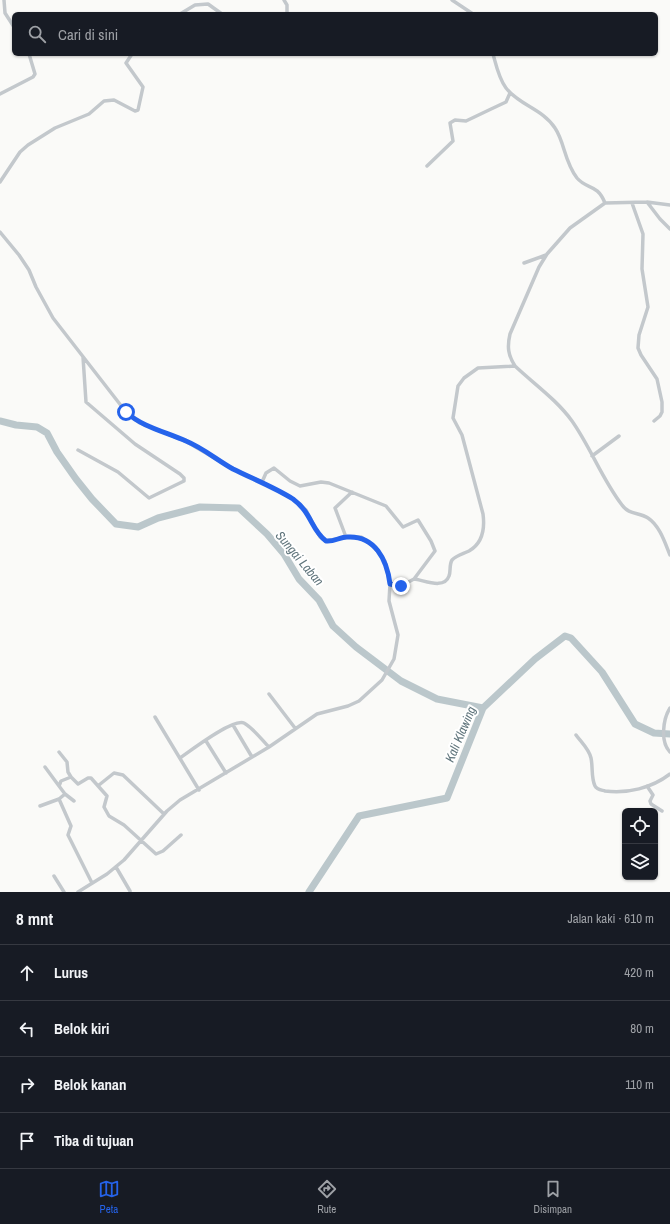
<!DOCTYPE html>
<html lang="id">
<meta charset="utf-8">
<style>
body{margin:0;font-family:"Archivo Narrow",sans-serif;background:#242831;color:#f1f3f6}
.controls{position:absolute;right:12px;bottom:12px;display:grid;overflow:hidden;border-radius:6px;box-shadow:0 1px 3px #0004}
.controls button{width:36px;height:36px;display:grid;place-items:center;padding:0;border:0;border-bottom:1px solid #363941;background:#171b24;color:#f1f3f6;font:20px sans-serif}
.stop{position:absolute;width:12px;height:12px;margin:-9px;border:3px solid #2563eb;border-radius:50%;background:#fff}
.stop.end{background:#2563eb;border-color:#fff;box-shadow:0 1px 4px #0008}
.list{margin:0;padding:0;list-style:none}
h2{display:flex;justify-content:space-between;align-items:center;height:52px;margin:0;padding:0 16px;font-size:17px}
h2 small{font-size:13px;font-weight:400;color:#9ea1a6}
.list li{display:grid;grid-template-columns:26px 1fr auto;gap:12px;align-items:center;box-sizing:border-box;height:56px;padding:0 16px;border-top:1px solid #363941}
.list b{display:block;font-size:15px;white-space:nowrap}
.list em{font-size:13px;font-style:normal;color:#9ea1a6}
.icon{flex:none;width:22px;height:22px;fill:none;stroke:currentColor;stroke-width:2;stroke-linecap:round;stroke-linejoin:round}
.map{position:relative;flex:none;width:670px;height:892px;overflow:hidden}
.search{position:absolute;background:#171b24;box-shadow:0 1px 3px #0004;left:12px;right:12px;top:12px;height:44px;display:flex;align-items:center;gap:10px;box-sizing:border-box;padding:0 14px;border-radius:6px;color:#9ea1a6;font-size:15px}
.sheet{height:276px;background:#171b24}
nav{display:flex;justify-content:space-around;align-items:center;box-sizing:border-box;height:56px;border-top:1px solid #363941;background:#171b24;font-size:11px;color:#9ea1a6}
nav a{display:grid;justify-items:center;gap:2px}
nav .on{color:#2563eb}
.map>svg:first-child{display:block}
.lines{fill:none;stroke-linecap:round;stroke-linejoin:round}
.river{stroke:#bbc7cb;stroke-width:7}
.minor{stroke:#c3c8cc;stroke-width:3.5}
.route{stroke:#2563eb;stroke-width:5}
.labels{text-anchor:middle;stroke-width:4;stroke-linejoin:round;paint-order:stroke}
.water-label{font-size:13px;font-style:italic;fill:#60757c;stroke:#fff}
</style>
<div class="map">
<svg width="670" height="892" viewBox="0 0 670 892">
<rect width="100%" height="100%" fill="#fafaf8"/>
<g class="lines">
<path class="river" d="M0,421l16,4 21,2 10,6 10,19 19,27 16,20 24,25 22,3 20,-9 42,-11 39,1 28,26 17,20 15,25 20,21 14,26 23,21 45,34 36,18 46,9
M309,892l50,-76 88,-18 36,-90 52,-49 30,-23 6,2 31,34 33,52 19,9 16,1"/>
<path class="minor" d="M4,0l1,13 9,14
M284,0l3,5v9
M452,0l21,14
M180,14l15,-9 13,-1 14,10
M493,54c3,11 6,25 13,34 13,17 37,21 49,40 10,15 9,33 22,50 10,12 20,5 28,25l-35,25 -23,26 -8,13 -29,67c-3,13 -2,21 5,32 19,18 42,34 57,55 19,27 30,58 50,84 7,10 17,7 26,13 12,8 17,25 22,37
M0,94l33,-17 2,-3 -6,-20
M427,166l26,-25 -3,-18 5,-3 11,1 23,-11 17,-8 4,-9
M0,182l20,-30 8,-7 27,-17 34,-14 15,-13 10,-1 21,11 3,-1 5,-23 -17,-24 6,-9
M647,202l23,3
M605,203l42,-1 13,17 10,10
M632,203l11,31 -1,35 6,38 -9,28 -1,13 3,7 16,24 5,23v10l-2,4 -6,5
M0,232l19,23 10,15 7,17 17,31 73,94 14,11 47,19 46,27 29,13 31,17 13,11 14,27 6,4 20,-4h15l13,10 11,14 5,23 -1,17 9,34 -4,24 -12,21 -23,21 -11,5 -31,8 -48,33 -89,53 -13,11 -43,49 -17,14 -29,18
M524,263l22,-8
M78,450l40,22 31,26 35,-17v-3l-4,-4 -45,-30 -49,-42 -3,-45
M592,456l27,-20
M262,482l4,-9 8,-5 16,13 10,5 21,-4 8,1 57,23 17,21 15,-7 13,21 4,10 -21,28
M346,537l-11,-29 17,-16
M390,584l11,2 13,-7c10,1 30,11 35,-3 2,-5 0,-11 3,-16 5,-5 11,-6 17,-9 14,-8 16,-22 14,-37l-21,-79 -9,-17 5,-32 6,-8 14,-10 37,-2
M269,694l26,34
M670,708c-7,11 -10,34 0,44
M155,717l44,73
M233,725l19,32
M576,735c5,7 13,14 15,23 2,9 0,20 4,28 2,4 7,4 10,5 22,3 47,-3 65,-17
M206,741l20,32
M59,752l8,10 1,10 3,5
M180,758c10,-7 53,-40 64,-35 9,5 18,17 25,24
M45,767l14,19
M99,785l15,-12 9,2 41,39
M647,786l6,9 -3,6 1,3 11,7
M65,794l9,7
M40,806l19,-7
M116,867l14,24
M54,876l10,16
M92,883l-24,-48 3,-9 -12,-27 6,-5 -6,-8 2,-5 10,-4 7,7 10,-6h3l16,18 -3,11 5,9 15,9 32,29 7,-3 18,-16"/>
</g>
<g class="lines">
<path class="route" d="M126,412c16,15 40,20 60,29 17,7 31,19 47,28 20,10 41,18 60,30 19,14 18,31 33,42 8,1 14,-4 21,-4 28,-2 40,23 43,47l11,2"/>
</g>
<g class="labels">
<g class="water-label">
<text transform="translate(300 558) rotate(50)" y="5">Sungai Laban</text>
<text transform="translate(460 734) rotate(-67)" y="5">Kali Klawing</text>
</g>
</g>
</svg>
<div class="controls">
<button><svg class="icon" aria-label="locate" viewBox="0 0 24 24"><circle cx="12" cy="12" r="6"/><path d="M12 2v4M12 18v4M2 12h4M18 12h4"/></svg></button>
<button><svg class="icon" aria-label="layers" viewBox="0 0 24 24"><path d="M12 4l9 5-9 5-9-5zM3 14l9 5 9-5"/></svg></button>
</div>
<div class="stop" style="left:126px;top:412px"></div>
<div class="stop end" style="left:401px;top:586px"></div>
<div class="search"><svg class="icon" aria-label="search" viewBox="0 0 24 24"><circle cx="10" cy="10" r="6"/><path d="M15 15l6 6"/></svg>Cari di sini</div>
</div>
<section class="sheet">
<h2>8 mnt<small>Jalan kaki · 610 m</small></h2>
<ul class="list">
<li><svg class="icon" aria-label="ahead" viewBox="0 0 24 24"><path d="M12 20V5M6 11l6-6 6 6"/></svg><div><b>Lurus</b></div><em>420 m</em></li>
<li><svg class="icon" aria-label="left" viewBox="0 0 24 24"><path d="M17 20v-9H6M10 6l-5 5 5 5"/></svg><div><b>Belok kiri</b></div><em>80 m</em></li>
<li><svg class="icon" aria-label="right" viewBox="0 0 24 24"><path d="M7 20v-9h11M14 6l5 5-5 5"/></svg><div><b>Belok kanan</b></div><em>110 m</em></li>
<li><svg class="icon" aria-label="arrive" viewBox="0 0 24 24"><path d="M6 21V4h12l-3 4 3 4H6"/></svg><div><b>Tiba di tujuan</b></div></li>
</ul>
</section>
<nav>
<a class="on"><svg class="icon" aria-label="map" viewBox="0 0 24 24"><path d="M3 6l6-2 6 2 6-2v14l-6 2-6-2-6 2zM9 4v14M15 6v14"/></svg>Peta</a>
<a><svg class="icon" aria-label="directions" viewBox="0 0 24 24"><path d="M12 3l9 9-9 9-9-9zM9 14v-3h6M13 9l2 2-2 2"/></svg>Rute</a>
<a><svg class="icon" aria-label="saved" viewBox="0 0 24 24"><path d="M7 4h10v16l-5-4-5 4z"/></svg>Disimpan</a>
</nav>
